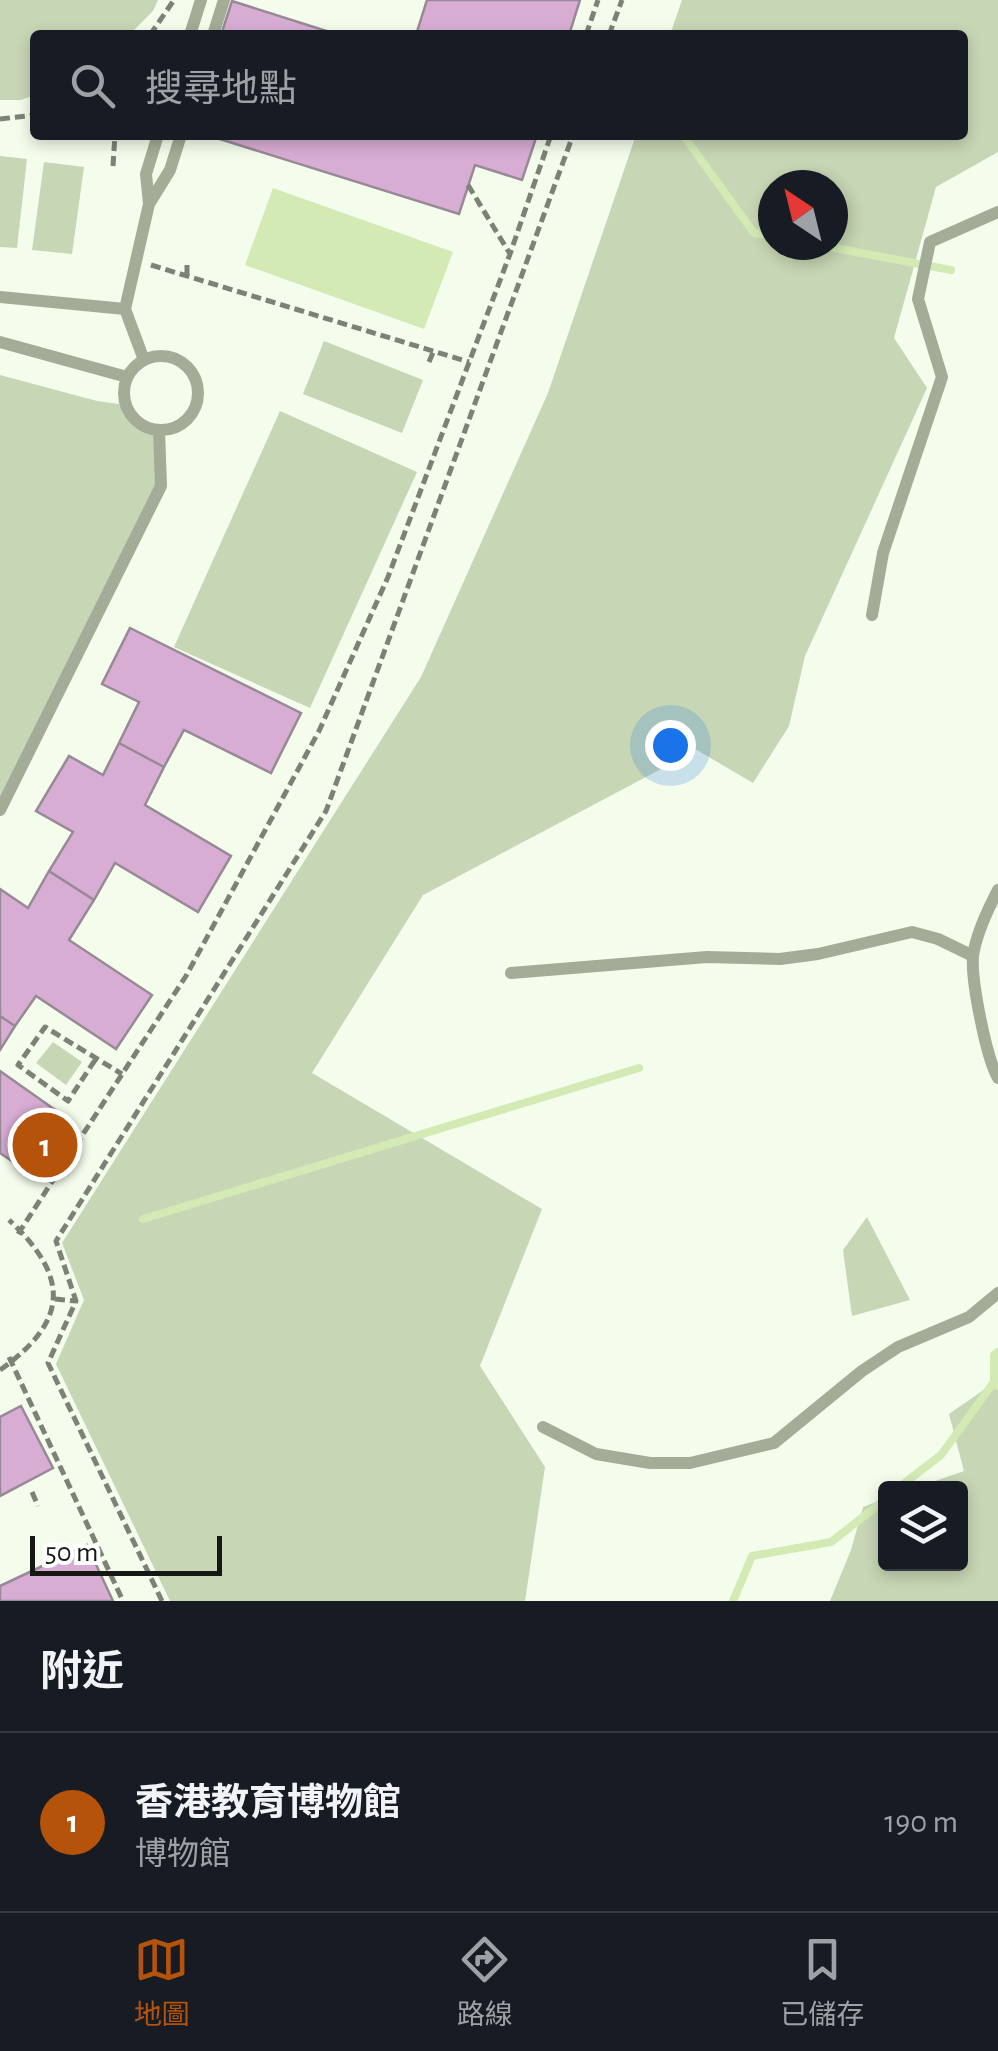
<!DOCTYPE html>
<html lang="zh-TW">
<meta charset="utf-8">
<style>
body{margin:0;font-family:"Alegreya Sans","Noto Sans TC",sans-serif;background:#242831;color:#f1f3f6}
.controls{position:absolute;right:30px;bottom:30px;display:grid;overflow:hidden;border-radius:10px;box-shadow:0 5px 15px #0003}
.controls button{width:90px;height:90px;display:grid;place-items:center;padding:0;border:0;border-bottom:2px solid #363941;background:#171b24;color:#f1f3f6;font:50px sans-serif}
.compass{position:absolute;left:758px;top:170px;width:90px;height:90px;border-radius:50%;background:#171b24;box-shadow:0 5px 15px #0003;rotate:325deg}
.scale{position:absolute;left:30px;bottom:25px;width:192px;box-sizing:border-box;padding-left:10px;border:5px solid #161913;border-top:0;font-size:28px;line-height:35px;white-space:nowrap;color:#161913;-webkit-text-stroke:8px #fff;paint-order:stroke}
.you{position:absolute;left:670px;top:745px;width:35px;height:35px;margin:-25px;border:8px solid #fff;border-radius:50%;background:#1a73e8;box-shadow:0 0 0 15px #1a73e833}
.badge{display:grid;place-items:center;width:65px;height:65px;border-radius:50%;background:#b45309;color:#fff;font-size:32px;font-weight:700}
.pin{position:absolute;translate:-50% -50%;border:5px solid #fff;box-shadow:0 2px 10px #0006}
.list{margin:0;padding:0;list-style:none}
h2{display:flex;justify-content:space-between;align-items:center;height:130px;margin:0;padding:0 40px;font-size:42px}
h2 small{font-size:32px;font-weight:400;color:#9ea1a6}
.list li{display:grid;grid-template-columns:65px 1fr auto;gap:30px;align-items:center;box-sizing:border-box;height:180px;padding:0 40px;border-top:2px solid #363941}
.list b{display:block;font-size:38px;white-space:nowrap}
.list p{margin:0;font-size:32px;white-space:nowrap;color:#9ea1a6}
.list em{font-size:32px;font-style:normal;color:#9ea1a6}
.icon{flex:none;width:55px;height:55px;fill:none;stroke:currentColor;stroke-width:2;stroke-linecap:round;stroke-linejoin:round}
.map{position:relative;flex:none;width:998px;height:1601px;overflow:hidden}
.search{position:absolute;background:#171b24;box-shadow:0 5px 15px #0003;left:30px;right:30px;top:30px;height:110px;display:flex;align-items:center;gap:25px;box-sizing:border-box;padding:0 35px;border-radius:10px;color:#9ea1a6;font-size:38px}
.sheet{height:310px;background:#171b24}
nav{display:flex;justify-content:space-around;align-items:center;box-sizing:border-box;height:140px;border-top:2px solid #363941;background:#171b24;font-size:28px;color:#9ea1a6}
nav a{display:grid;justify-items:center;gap:5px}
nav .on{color:#b45309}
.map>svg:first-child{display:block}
.green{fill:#c7d6b4;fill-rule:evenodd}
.water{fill:#d3eab5}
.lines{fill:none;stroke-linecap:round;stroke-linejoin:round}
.stream{stroke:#d3eab5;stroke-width:8}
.building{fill:#d8add4;stroke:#978995;stroke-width:2.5}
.path{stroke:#7d8277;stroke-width:5;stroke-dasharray:10 5;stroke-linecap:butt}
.service{stroke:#a2ac96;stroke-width:12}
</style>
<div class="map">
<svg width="998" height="1601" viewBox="0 0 998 1601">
<rect width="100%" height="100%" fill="#f4fceb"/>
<path class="green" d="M0,0h158l-5,11 -24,24h-94v60l-14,5h-21z
M682,0h316v152l-62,35 -42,151 33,50 -122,268 -16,70 -36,57 -56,-33 -274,145 -111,178 230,136 -62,157 65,101 -20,134h-355l-114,-237 28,-64 -22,-57 359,-566 127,-284 88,-258h327v-100h-293zM773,185h60v60h-60z
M0,156l27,3 -10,89 -17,-1z
M44,162l40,5 -12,87 -40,-4z
M324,341l99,39 -21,53 -99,-39z
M0,375l97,26 29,4 15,19 18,6 2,56 -161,324z
M280,411l137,61 -107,236 -136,-61z
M53,1042l29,20 -16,23 -30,-22z
M867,1217l43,83 -58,16 -9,-66z
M998,1380v221h-168l21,-51 12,-43 22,-8 1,65h74v-76h-45l49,-17 -15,-57z"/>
<path class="water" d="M273,188l180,64 -29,77 -179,-64z"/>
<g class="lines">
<path class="stream" d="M683,135l71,98 19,3
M819,245l132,25
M143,1219l496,-151
M998,1352l-4,3v27l4,4
M898,1488l43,-33 53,-73
M733,1601l19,-45 79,-14 55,-43"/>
</g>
<path class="building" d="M427,0h153l-11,35h-153z
M232,1l107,34h-118z
M207,135h330l-15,45 -47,-15 -16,49z
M130,628l171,85 -30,60 -87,-43 -20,37 -45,-24 20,-41 -37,-18z
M119,743l45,24 -19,38 86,51 -33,56 -83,-49 -21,37 -45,-29 24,-39 -37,-21 33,-55 34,19z
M49,871l45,29 -25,40 83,55 -36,54 -80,-53 -21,30 -15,-10v-127l28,19z
M0,1016l15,10 -15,24z
M0,1071l71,50 -37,55 -34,-23z
M21,1406l32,62 -53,28v-79z
M87,1545l26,56h-113v-15z"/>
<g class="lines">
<path class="path" d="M150,35l24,-35
M586,35l12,-35
M609,35l13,-35
M0,119l35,-4
M113,166l2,-31
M468,185l42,69
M151,265l318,97
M187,275v-15
M429,362l5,-12
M95,1060l-27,41 -50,-36 27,-38 77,47
M18,1234l168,-258 133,-245 69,-154 122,-323 41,-119
M55,1299l21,2
M9,1357l114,244
M0,1370c69,-49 70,-93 9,-150
M32,1492l6,14
M162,1601l-114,-238 28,-62 -20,-60 270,-430 247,-676"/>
<path class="service" d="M190,35l11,-35
M213,35l11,-35
M149,204l21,-34 11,-35
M0,297l125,12
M0,342l127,35
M124 393a37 37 0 1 1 74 0a37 37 0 1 1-74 0Z
M144,360l-19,-51 24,-105 -3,-30 12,-39
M872,615l11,-62 59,-176 -24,-78 12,-57 68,-30
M0,810l161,-324 -2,-56
M998,890c-10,19 -22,44 -25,66 -2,24 13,101 25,122
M511,973l196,-16 73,2 38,-5 94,-22 26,7 35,17
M543,1427l53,27 54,9h40l84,-20 88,-72 36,-24 71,-30 29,-24"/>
</g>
</svg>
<div class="controls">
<button><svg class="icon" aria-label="layers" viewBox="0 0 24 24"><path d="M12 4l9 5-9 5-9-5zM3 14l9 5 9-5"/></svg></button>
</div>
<svg class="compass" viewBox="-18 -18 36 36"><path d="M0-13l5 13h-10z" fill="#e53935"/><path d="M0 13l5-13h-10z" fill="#9ea1a6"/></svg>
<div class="scale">50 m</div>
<div class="you"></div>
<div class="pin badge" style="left:45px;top:1145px">1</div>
<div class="search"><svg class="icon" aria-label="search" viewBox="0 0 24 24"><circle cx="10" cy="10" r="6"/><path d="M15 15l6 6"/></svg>搜尋地點</div>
</div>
<section class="sheet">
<h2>附近<small></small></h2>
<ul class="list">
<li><span class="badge">1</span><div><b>香港教育博物館</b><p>博物館</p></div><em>190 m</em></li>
</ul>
</section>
<nav>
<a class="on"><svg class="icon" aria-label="map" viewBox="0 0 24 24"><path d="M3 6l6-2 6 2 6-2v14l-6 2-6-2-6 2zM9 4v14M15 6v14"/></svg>地圖</a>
<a><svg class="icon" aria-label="directions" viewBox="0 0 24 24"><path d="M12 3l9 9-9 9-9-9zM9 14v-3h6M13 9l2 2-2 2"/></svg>路線</a>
<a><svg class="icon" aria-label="saved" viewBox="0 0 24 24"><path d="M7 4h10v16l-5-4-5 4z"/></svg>已儲存</a>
</nav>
